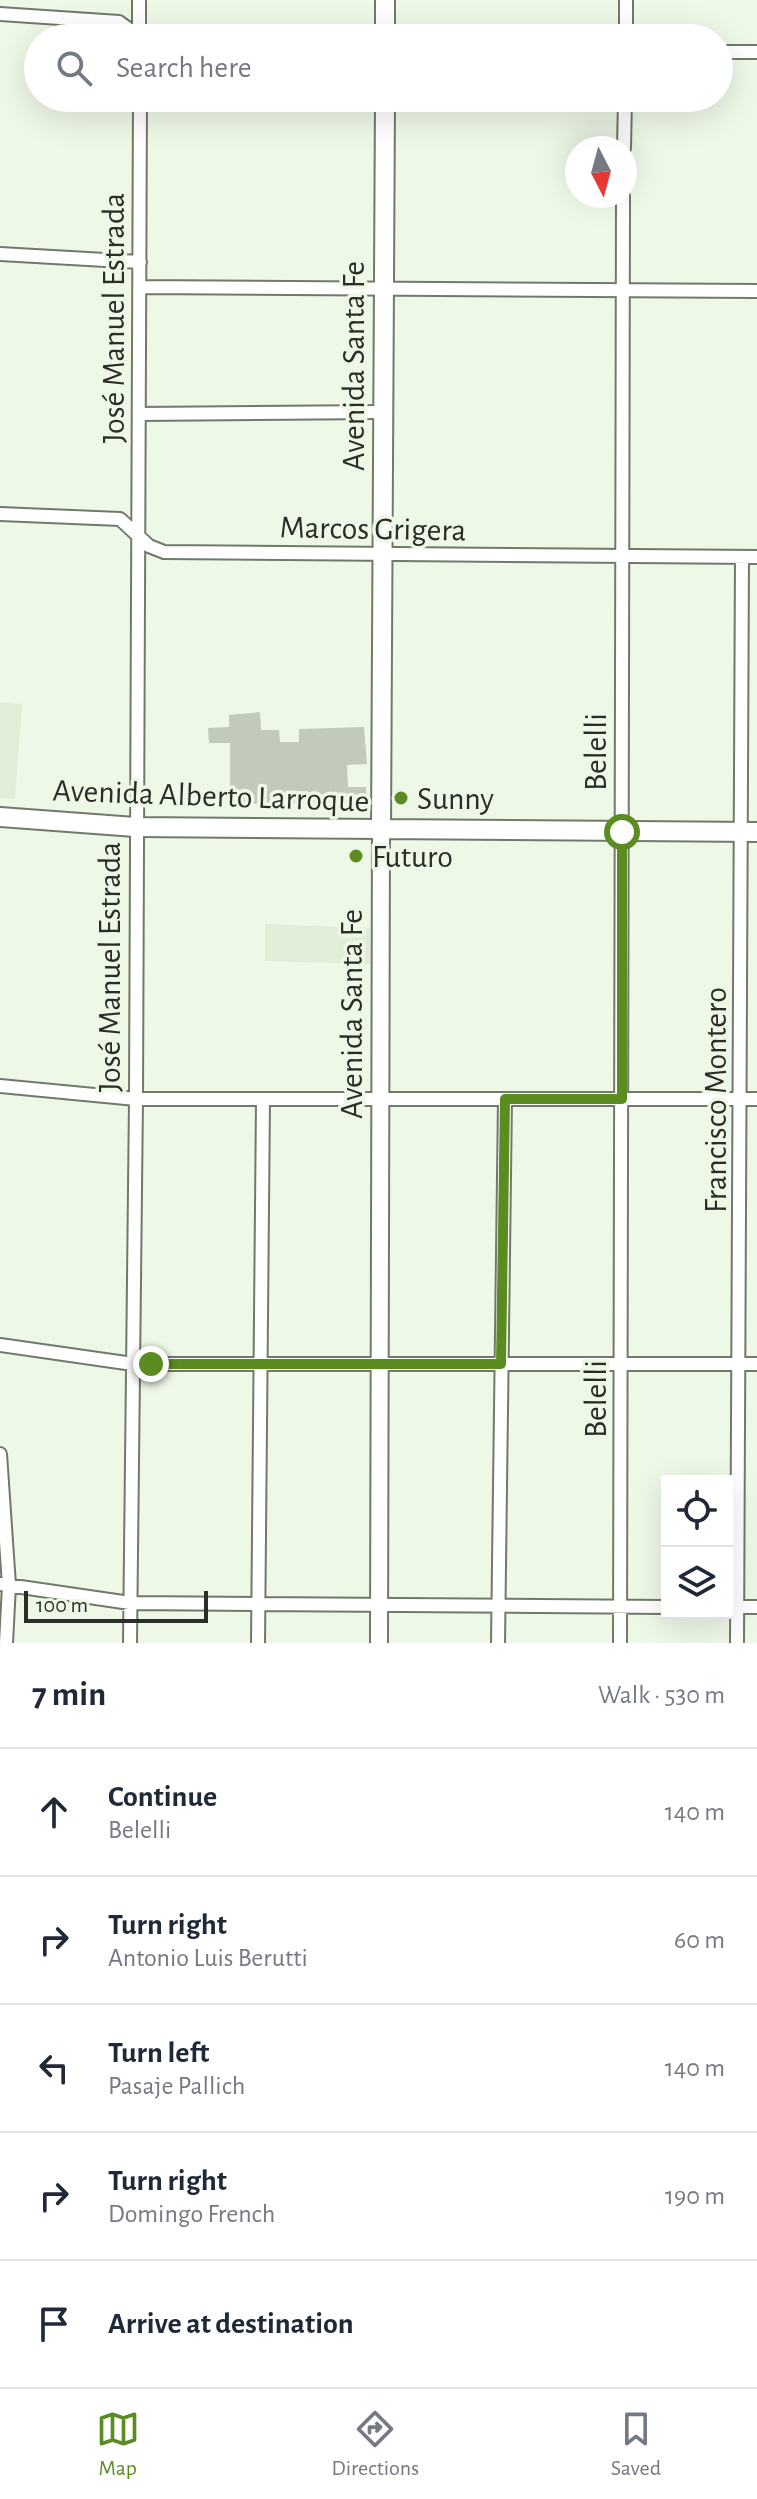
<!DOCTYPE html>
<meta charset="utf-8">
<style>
body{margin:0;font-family:"Alegreya Sans",sans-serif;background:#f2f2f3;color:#1f2937}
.controls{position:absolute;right:24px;bottom:24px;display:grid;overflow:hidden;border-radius:0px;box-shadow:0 8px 32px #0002}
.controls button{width:72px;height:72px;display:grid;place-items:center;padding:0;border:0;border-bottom:2px solid #e0e1e3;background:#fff;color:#1f2937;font:40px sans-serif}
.compass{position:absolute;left:565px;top:136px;width:72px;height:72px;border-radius:50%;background:#fff;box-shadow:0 8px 32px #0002;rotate:174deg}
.scale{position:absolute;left:24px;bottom:20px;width:184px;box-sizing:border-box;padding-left:8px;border:4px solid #2b2e28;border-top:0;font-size:22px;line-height:28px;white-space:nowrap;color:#2b2e28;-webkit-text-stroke:6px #eef8e7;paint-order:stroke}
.stop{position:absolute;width:24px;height:24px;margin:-18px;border:6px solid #5b8c21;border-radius:50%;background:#fff}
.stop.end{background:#5b8c21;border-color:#fff;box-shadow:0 2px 8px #0008}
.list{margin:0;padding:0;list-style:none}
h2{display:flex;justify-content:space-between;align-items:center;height:104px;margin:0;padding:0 32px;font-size:34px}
h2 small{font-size:26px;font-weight:400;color:#747a83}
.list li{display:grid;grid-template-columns:52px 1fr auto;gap:24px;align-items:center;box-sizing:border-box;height:128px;padding:0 32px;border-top:2px solid #e0e1e3}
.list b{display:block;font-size:30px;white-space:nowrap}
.list p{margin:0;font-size:26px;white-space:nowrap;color:#747a83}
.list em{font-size:26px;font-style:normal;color:#747a83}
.icon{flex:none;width:44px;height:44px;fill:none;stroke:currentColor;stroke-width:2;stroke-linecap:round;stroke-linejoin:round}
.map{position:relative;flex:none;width:757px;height:1643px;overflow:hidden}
.search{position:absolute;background:#fff;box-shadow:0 8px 32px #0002;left:24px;right:24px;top:24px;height:88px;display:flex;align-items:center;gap:20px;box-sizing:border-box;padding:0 28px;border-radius:44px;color:#747a83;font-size:30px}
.sheet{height:744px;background:#fff}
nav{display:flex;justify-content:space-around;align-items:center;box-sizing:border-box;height:112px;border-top:2px solid #e0e1e3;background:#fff;font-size:22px;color:#747a83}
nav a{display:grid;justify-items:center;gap:4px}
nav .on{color:#5b8c21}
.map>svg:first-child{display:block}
.built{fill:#e1eed7}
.building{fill:#c2cbbb}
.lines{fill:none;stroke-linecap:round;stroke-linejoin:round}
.minor-casing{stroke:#71796a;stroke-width:16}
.tertiary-casing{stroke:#71796a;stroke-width:20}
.secondary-casing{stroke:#71796a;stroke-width:22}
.minor{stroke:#fff;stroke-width:12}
.tertiary{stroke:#fff;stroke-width:16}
.secondary{stroke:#fff;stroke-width:18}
.route{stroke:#5b8c21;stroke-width:10}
.poi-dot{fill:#5b8c21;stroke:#eef8e7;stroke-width:3}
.labels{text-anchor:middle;stroke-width:7;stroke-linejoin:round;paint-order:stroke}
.street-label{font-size:32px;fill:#2b2e28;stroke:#eef8e7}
.poi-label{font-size:32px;fill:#2b2e28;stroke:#eef8e7;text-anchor:start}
</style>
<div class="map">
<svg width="757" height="1643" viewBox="0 0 757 1643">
<rect width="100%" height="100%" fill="#eef8e7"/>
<path class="built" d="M0,702l22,2 -7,95 -15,-1z
M265,924l105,4v36l-105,-3z"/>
<path class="building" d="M260,712l1,18h18l1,12h19v-13l65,-2 3,37 -20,1 1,22h18l1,15 -137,2v-61h-21l-1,-15 21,-1v-12z"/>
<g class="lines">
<g class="minor-casing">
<path id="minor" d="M139,0v38
M0,14l119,8 22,16
M626,38v-38
M719,52h38
M624,148l1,-50
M0,254l140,8
M140,287l617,4
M139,414l244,-2
M0,514l120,5 29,27 15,6 593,5
M0,1086l136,13h621
M0,1345l133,19h624
M0,1454l9,131 -3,58
M0,1584l130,19 537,4
M727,1607h30
M130,1643l6,-544 4,-1001
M258,1643l5,-544
M498,1643l7,-544
M620,1643l3,-1447
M737,1643l5,-1086"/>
</g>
<g class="tertiary-casing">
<path id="tertiary" d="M379,1643l2,-813"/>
</g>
<g class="secondary-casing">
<path id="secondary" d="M385,38v-38
M0,817l135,10 622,5
M381,830l4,-732"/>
</g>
<use href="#minor" class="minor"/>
<use href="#tertiary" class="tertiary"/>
<use href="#secondary" class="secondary"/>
</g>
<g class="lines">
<path class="route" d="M151,1364h350l4,-265h117v-267"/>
</g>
<g class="poi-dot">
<circle cx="401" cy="798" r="8"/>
<circle cx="356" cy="856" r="8"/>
</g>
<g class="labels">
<g class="street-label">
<text transform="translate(113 318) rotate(-90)" y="11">José Manuel Estrada</text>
<text transform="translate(353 366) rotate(-90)" y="11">Avenida Santa Fe</text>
<text transform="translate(373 528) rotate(1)" y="11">Marcos Grigera</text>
<text transform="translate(595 752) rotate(-90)" y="11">Belelli</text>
<text transform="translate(211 795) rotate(2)" y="11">Avenida Alberto Larroque</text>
<text transform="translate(109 967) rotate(-90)" y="11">José Manuel Estrada</text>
<text transform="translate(351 1014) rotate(-90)" y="11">Avenida Santa Fe</text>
<text transform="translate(715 1100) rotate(-90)" y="11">Francisco Montero</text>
<text transform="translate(595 1399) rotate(-90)" y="11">Belelli</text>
</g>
<g class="poi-label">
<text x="417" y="809">Sunny</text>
<text x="372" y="867">Futuro</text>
</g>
</g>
</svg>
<div class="controls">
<button><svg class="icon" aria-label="locate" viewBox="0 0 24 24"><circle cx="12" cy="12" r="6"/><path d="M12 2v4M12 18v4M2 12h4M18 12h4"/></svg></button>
<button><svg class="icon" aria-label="layers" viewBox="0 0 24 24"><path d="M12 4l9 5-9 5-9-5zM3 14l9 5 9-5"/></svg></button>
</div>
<svg class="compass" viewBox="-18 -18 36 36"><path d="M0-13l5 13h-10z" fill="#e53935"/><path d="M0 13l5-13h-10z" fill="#747a83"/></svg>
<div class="scale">100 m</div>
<div class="stop" style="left:622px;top:832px"></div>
<div class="stop end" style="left:151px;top:1364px"></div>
<div class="search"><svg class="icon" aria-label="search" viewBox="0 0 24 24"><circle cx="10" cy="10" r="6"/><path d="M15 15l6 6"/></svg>Search here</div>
</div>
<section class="sheet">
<h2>7 min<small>Walk · 530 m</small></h2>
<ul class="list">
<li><svg class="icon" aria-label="ahead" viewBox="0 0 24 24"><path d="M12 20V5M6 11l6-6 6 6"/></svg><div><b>Continue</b><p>Belelli</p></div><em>140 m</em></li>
<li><svg class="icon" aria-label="right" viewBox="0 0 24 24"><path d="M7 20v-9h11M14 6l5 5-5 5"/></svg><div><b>Turn right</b><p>Antonio Luis Berutti</p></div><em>60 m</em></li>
<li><svg class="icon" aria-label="left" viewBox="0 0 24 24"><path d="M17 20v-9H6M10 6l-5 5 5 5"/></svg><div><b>Turn left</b><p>Pasaje Pallich</p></div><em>140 m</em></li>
<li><svg class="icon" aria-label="right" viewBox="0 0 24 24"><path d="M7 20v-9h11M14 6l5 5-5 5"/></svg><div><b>Turn right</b><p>Domingo French</p></div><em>190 m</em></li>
<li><svg class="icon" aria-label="arrive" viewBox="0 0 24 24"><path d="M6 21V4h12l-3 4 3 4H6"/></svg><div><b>Arrive at destination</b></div></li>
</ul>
</section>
<nav>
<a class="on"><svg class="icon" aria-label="map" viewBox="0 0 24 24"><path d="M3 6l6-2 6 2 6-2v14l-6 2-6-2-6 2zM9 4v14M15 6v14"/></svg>Map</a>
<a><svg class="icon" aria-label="directions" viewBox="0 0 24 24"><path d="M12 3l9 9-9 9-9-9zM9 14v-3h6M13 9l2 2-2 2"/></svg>Directions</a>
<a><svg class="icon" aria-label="saved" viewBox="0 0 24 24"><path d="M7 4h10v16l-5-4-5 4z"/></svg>Saved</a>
</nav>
